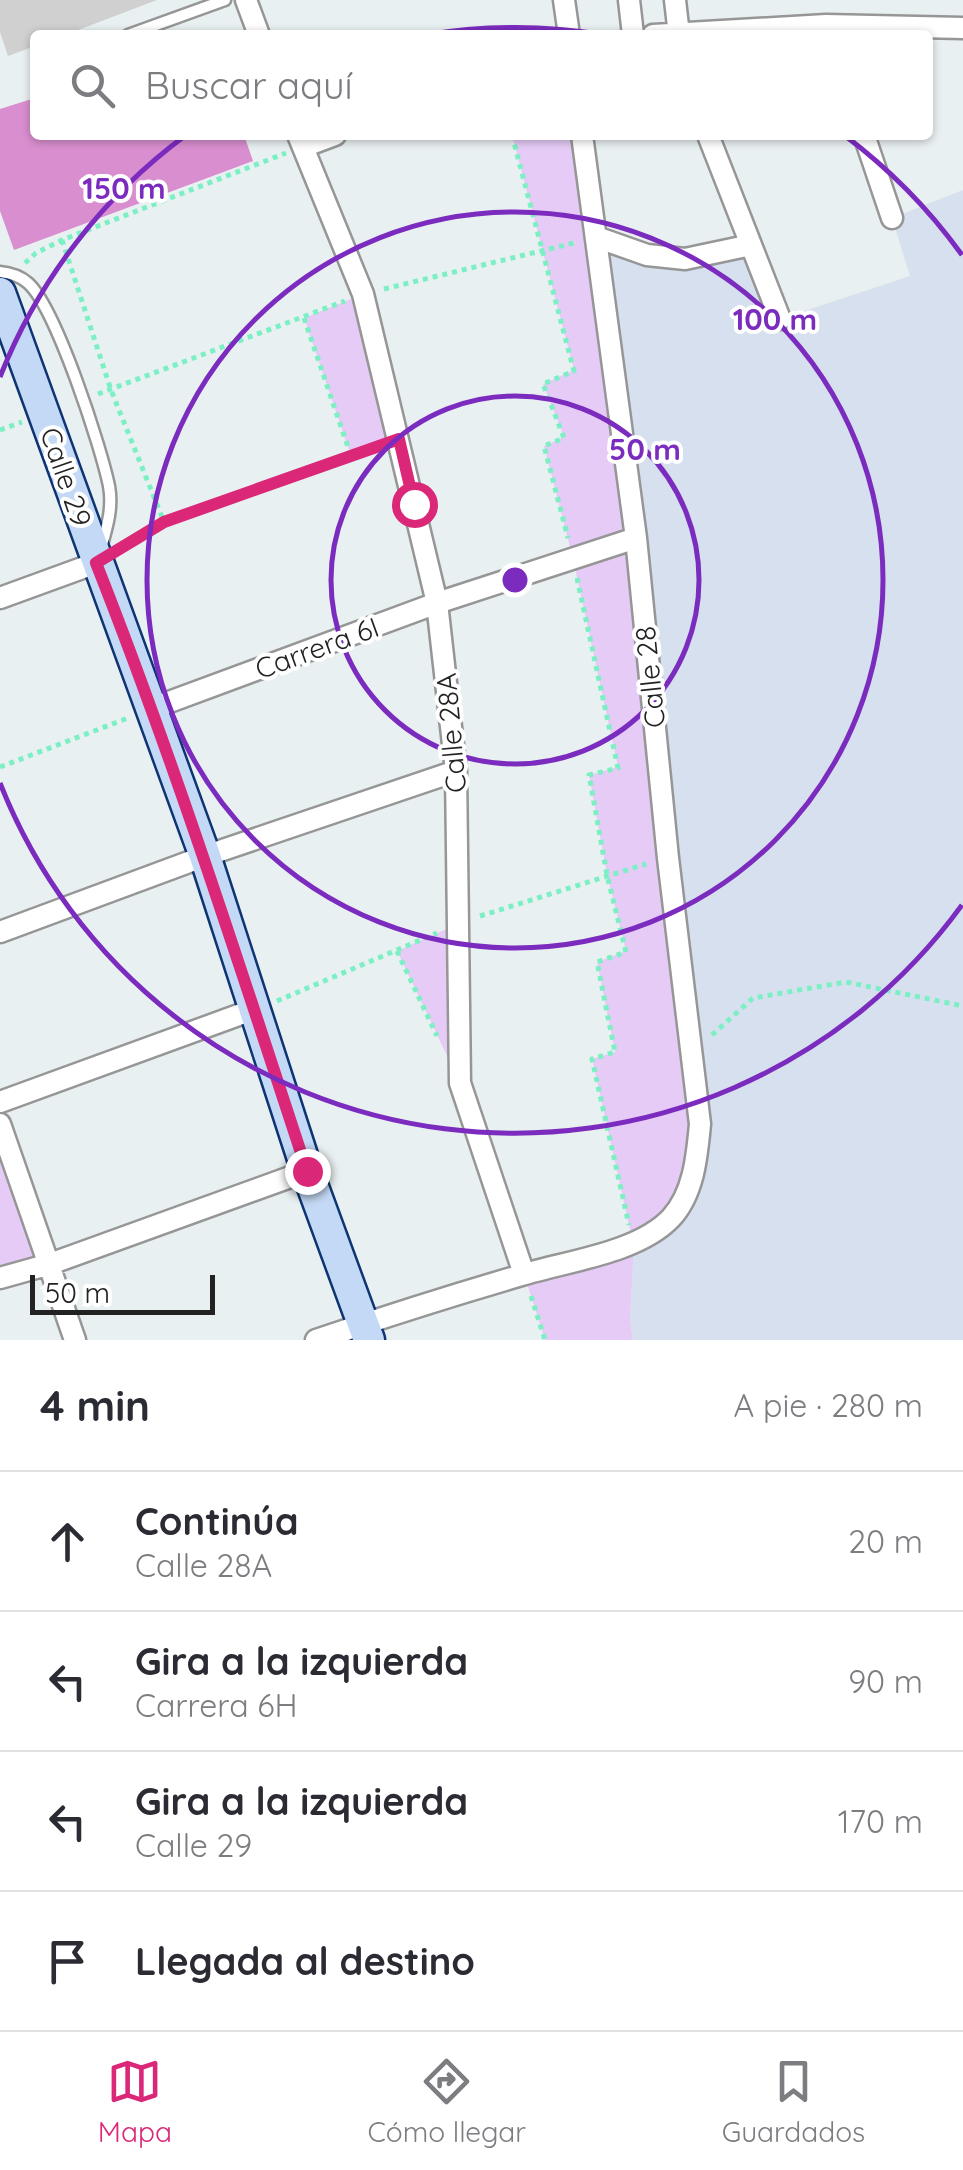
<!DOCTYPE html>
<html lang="es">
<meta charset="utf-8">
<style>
body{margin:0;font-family:Quicksand,sans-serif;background:#f7f7f7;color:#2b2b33}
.scale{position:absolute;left:30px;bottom:25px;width:185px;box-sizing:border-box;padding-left:10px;border:5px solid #222;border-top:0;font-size:28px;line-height:35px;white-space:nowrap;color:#222;-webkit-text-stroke:8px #fff;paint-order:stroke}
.stop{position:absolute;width:30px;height:30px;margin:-22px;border:8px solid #db2777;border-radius:50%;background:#fff}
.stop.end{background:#db2777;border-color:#fff;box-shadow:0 2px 10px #0008}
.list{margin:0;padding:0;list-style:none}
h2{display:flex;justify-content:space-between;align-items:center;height:130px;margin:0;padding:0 40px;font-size:42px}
h2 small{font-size:32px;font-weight:400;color:#7c7c81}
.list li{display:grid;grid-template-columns:65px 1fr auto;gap:30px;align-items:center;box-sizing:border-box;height:140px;padding:0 40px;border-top:2px solid #e1e1e2}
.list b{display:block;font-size:38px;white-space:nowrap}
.list p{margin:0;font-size:32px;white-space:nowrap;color:#7c7c81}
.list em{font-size:32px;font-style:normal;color:#7c7c81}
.icon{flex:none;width:55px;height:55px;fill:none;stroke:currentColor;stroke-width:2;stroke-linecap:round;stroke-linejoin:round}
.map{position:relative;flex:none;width:963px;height:1340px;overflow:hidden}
.search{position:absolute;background:#fff;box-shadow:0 2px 8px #0004;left:30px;right:30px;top:30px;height:110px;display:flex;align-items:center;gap:25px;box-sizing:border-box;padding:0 35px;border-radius:10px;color:#7c7c81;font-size:38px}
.sheet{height:690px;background:#fff}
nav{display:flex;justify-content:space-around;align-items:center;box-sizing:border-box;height:140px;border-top:2px solid #e1e1e2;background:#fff;font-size:28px;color:#7c7c81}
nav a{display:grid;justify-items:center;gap:5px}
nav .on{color:#db2777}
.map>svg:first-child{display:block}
.religious{fill:#d0d0d0}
.farmland{fill:#d7e0ee}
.park{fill:#e5cbf6}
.pitch{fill:#d98ecf}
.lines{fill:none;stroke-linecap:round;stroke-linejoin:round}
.lane-casing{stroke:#969696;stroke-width:15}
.street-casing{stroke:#969696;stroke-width:25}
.secondary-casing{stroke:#0e3473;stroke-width:35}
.path{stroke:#7cf0c4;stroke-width:5;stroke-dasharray:5 5;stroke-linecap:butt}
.lane{stroke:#fff;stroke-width:10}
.street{stroke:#fff;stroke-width:20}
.secondary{stroke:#c3d9f5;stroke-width:30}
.route{stroke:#db2777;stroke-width:12}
.ring{fill:none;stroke:#7b2cbf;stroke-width:5}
.labels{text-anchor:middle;stroke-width:8;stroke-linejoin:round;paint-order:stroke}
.street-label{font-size:28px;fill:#222;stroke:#fff}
.centre{fill:#7b2cbf;stroke:#fff;stroke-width:5}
.ring-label{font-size:30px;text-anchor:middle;font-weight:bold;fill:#7b2cbf;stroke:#fff;stroke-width:8;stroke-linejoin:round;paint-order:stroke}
</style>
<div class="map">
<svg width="963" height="1340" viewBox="0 0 963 1340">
<rect width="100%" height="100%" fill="#e9f0f1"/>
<path class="religious" d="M0,0h157l-92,35h-30v11l-27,10 -8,-24z"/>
<path class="farmland" d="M963,190v1150h-330l-3,-20 4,-77 25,-14 -63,-992 51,18 104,-10 29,74 130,-43 -18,-58z"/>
<path class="park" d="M512,135h70l118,989 -16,71 -50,49 -4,76 3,20h-88l-21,-66 109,-31 -41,-184 23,-7 -18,-90 29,-11 -19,-76 -18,-100 29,-8 -45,-208 -29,-113 20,-9 -21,-53 31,-14z
M363,294l36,145 -48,17 -47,-138z
M460,923v160l-63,-132z
M0,1124l50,140 -50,14z"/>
<path class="pitch" d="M35,98v37h209l9,26 -239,89 -14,-39v-102z"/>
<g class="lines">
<g class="lane-casing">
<path id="lane" d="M128,35l97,-35
M0,272c11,1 20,4 28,11 28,25 73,164 81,203 4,22 -2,41 -8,62"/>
</g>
<g class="street-casing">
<path id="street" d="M246,0l13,35
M564,0l5,35
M629,0l4,35
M675,0l4,35
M653,35l173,-10 137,3
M298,135l65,159 74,309 19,168 4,312 64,191
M708,135l72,184
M864,135l28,83
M303,147l32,-12
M596,237l51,18 38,4 66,-14
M0,598l96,-35
M153,708l284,-105 199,-65
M0,932l205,-76 251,-85
M0,1102l255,-93
M0,1124l75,216
M0,1278l50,-14 257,-93
M316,1340c68,-23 137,-45 206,-65 45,-14 116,-22 149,-57 23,-25 26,-62 29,-94l-32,-266 -32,-320 -54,-403"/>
</g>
<g class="secondary-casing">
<path id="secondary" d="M0,293l205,563 102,315 62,169"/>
</g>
<path class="path" d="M512,135l62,236 -31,13 21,54 -20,8 24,92
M62,240l49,150 53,132
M25,263l11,-10 26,-13 224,-87
M384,289l194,-47
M304,318l47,138
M98,394l247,-93
M0,430l22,-8
M120,549l44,-27 215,-76
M577,578l41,190 -29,7 18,100 19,77 -29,10 18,90 -23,7 37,166
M0,767l128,-49
M480,916l166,-52
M397,951l40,85
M277,1001l160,-68
M712,1035l41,-37 93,-16 117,24
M531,1296l14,44"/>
<use href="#lane" class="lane"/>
<use href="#street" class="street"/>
<use href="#secondary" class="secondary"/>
</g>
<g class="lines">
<path class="route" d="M307,1171c-67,-204 -132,-408 -211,-608l68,-41 235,-83 15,65"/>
</g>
<g class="ring">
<circle cx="515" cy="580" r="184"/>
<circle cx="515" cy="580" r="368"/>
<path d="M962 905A553 553 0 0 1 0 783M0 377A553 553 0 0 1 186 135M424 35A553 553 0 0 1 606 35M844 135A553 553 0 0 1 962 255"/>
</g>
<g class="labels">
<g class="street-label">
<text transform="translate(66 477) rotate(71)" y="10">Calle 29</text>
<text transform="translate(317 648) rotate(-20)" y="10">Carrera 6I</text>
<text transform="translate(650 677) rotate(-96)" y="10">Calle 28</text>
<text transform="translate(451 733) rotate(-95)" y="10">Calle 28A</text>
</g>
</g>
<circle cx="515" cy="580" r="15" class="centre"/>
<g class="ring-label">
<text x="124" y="199">150 m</text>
<text x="775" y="330">100 m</text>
<text x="645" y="460">50 m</text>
</g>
</svg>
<div class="scale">50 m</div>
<div class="stop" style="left:414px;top:504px"></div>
<div class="stop end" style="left:307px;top:1171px"></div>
<div class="search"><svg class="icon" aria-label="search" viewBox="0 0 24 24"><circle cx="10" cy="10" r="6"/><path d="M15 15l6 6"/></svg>Buscar aquí</div>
</div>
<section class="sheet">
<h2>4 min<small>A pie · 280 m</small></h2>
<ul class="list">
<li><svg class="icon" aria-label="ahead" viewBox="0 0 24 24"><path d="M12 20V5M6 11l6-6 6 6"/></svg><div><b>Continúa</b><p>Calle 28A</p></div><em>20 m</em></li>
<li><svg class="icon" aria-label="left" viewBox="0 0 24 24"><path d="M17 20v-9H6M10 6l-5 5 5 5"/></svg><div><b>Gira a la izquierda</b><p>Carrera 6H</p></div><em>90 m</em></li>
<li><svg class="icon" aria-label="left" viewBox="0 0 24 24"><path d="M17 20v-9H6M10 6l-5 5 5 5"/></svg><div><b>Gira a la izquierda</b><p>Calle 29</p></div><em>170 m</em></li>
<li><svg class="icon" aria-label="arrive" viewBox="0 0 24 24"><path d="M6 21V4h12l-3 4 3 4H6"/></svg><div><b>Llegada al destino</b></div></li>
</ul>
</section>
<nav>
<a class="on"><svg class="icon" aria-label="map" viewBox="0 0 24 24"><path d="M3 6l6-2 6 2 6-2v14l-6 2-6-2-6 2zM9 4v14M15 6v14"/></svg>Mapa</a>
<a><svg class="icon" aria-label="directions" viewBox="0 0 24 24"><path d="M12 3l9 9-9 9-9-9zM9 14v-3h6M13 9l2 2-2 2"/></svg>Cómo llegar</a>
<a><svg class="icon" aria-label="saved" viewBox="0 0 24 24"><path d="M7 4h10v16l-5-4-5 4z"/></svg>Guardados</a>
</nav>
